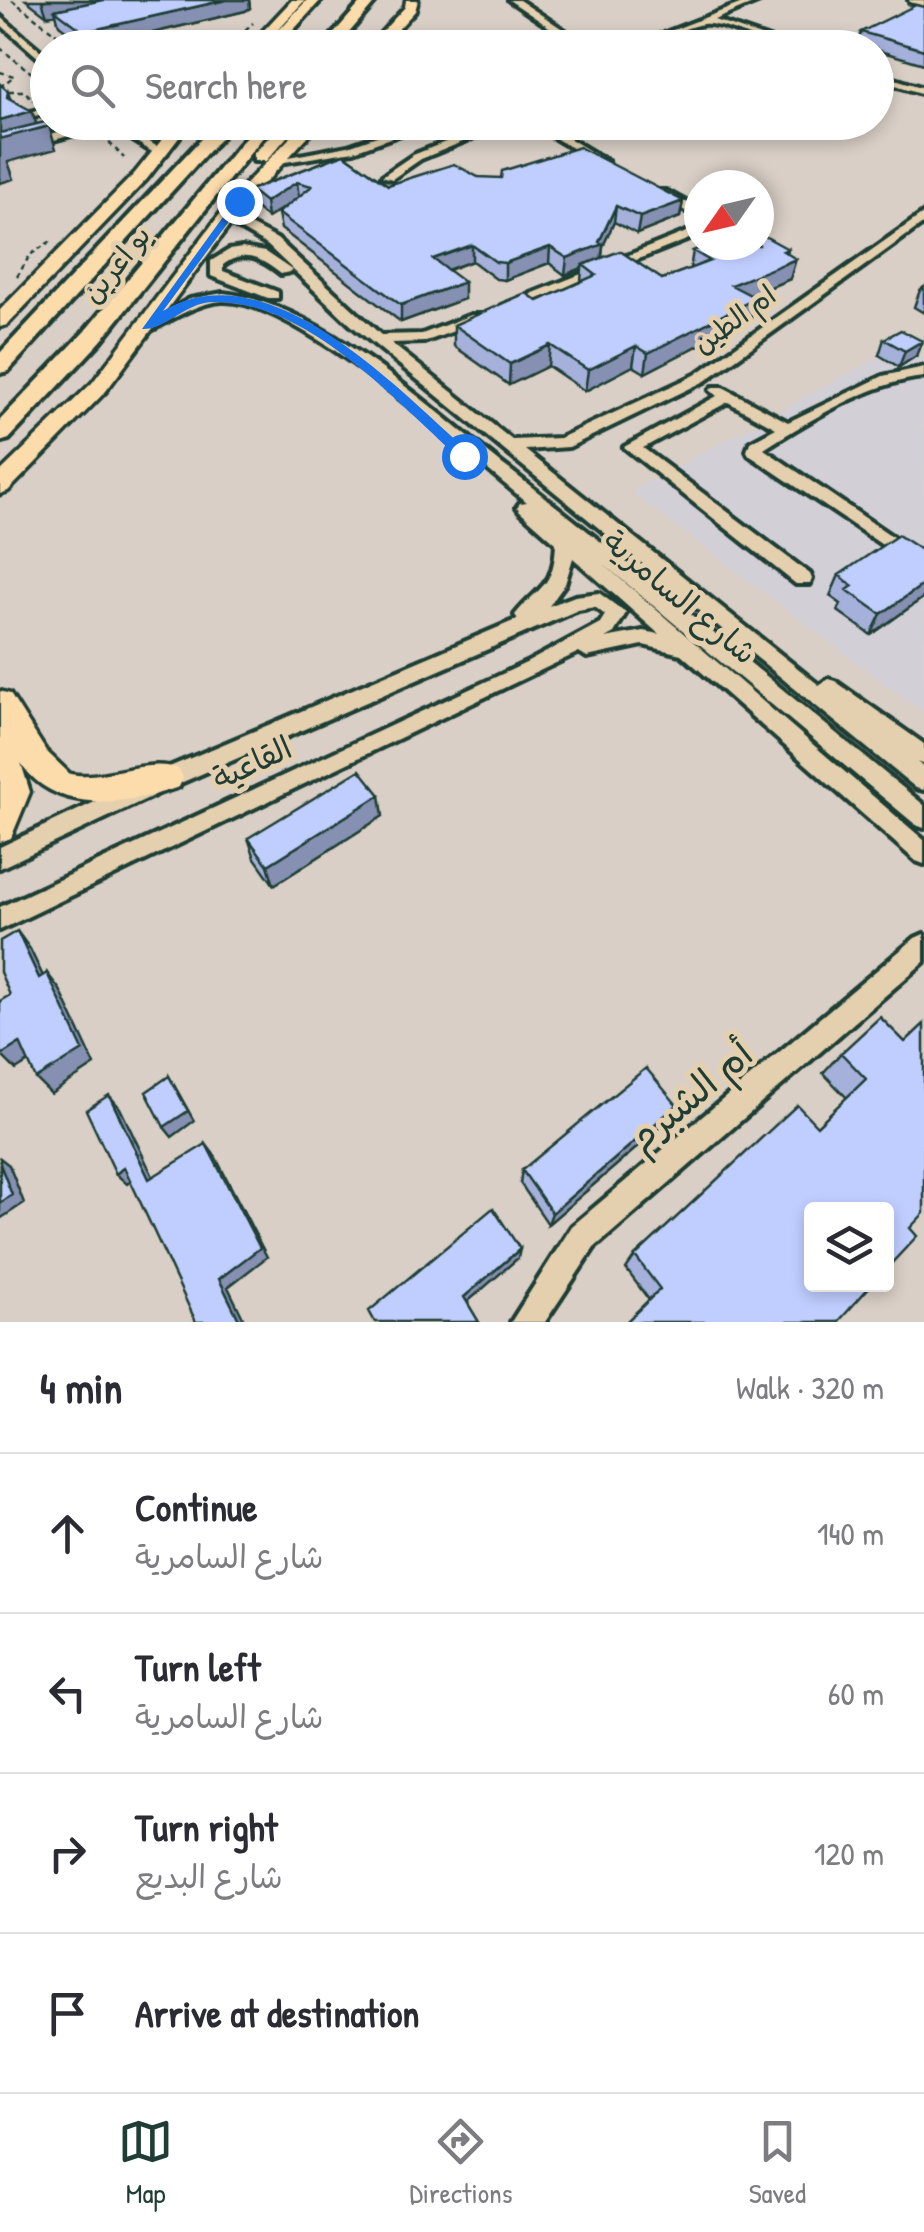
<!DOCTYPE html>
<meta charset="utf-8">
<style>
body{margin:0;font-family:"Patrick Hand","Playpen Sans Arabic",sans-serif;background:#f7f7f7;color:#2b2b33}
.controls{position:absolute;right:30px;bottom:30px;display:grid;overflow:hidden;border-radius:10px;box-shadow:0 5px 15px #0003}
.controls button{width:90px;height:90px;display:grid;place-items:center;padding:0;border:0;border-bottom:2px solid #e1e1e2;background:#fff;color:#2b2b33;font:50px sans-serif}
.compass{position:absolute;left:684px;top:170px;width:90px;height:90px;border-radius:50%;background:#fff;box-shadow:0 5px 15px #0003;rotate:236deg}
.stop{position:absolute;width:30px;height:30px;margin:-22px;border:8px solid #1a73e8;border-radius:50%;background:#fff}
.stop.end{background:#1a73e8;border-color:#fff;box-shadow:0 2px 10px #0008}
.list{margin:0;padding:0;list-style:none}
h2{display:flex;justify-content:space-between;align-items:center;height:130px;margin:0;padding:0 40px;font-size:42px}
h2 small{font-size:32px;font-weight:400;color:#7c7c81}
.list li{display:grid;grid-template-columns:65px 1fr auto;gap:30px;align-items:center;box-sizing:border-box;height:160px;padding:0 40px;border-top:2px solid #e1e1e2}
.list b{display:block;font-size:38px;white-space:nowrap}
.list p{margin:0;font-size:32px;white-space:nowrap;color:#7c7c81}
.list em{font-size:32px;font-style:normal;color:#7c7c81}
.icon{flex:none;width:55px;height:55px;fill:none;stroke:currentColor;stroke-width:2;stroke-linecap:round;stroke-linejoin:round}
.map{position:relative;flex:none;width:924px;height:1322px;overflow:hidden}
.search{position:absolute;background:#fff;box-shadow:0 5px 15px #0003;left:30px;right:30px;top:30px;height:110px;display:flex;align-items:center;gap:25px;box-sizing:border-box;padding:0 35px;border-radius:55px;color:#7c7c81;font-size:38px}
.sheet{height:770px;background:#fff}
nav{display:flex;justify-content:space-around;align-items:center;box-sizing:border-box;height:140px;border-top:2px solid #e1e1e2;background:#fff;font-size:28px;color:#7c7c81}
nav a{display:grid;justify-items:center;gap:5px}
nav .on{color:#1f3d34}
.map>svg:first-child{display:block}
.built{fill:#d2cfd7}
.lines{fill:none;stroke-linecap:round;stroke-linejoin:round}
.minor-casing{stroke:#1f3d34;stroke-width:8}
.major-casing{stroke:#1f3d34;stroke-width:7}
.highway-casing{stroke:#1f3d34;stroke-width:8}
.path{stroke:#1f3d34;stroke-width:2.5;stroke-dasharray:5 4;stroke-linecap:butt}
.minor{fill:#e4d0ae;fill-rule:evenodd}
.major{fill:#fddcac;fill-rule:evenodd}
.highway{fill:#fddcac;fill-rule:evenodd}
.wall{fill:#a5b1db;stroke:#1f3d34;stroke-width:2.5}
.shaded-wall{fill:#8690b2;stroke:#1f3d34;stroke-width:2.5}
.building{fill:#c0ceff;stroke:#1f3d34;stroke-width:2.5}
.route{fill:#1a73e8}
.labels{text-anchor:middle;stroke-width:10;stroke-linejoin:round;paint-order:stroke}
.far-street-label{font-size:28px;fill:#1f3d34;stroke:#e4d0ae}
.street-label{font-size:32px;fill:#1f3d34;stroke:#e4d0ae}
.near-street-label{font-size:38px;fill:#1f3d34;stroke:#e4d0ae}
</style>
<div class="map">
<svg width="924" height="1322" viewBox="0 0 924 1322">
<rect width="100%" height="100%" fill="#d9cfc6"/>
<filter id="ink" filterUnits="userSpaceOnUse"><feTurbulence type="fractalNoise" baseFrequency=".01" numOctaves="2"/><feDisplacementMap in="SourceGraphic" scale="20" xChannelSelector="R" yChannelSelector="G"/><feConvolveMatrix kernelMatrix="1 2 1 2 8 2 1 2 1" color-interpolation-filters="sRGB"/></filter>
<g filter="url(#ink)">
<path class="built" d="M899,346l25,13v354l-293,-221z"/>
<g class="lines">
<g class="minor-casing">
<path id="minor" d="M509,0h10l72,48h-11z
M750,0h12l-48,20 81,28c-28,0 -72,-27 -92,-24 -27,4 -48,24 -76,24z
M909,0h15v6l-14,-4z
M0,16l48,41v9l-48,-42z
M876,73l48,15v6l-48,-15z
M48,107v6l-27,6 -5,-3z
M67,122h11l1,11 -79,22v-7l69,-19z
M105,122h66l-48,3 44,28 -10,2z
M417,122h17l-80,29 -75,12 -6,-3 75,-14z
M495,122h16l-90,37 -29,20 -10,-3 31,-21z
M528,122h14l65,39 -10,2z
M658,191h8l33,18v9l-41,-21z
M924,213v10l-219,158 -136,66 -44,3 294,235 9,-6 7,2 89,63v21l-7,-3 7,6v22l-8,-2 -565,-463 -84,-80 -45,-26 10,-3 45,23 104,96 41,-1 49,-19h10v6l-57,21 -33,1 121,97 48,-2 135,-63z
M699,227v8l-186,74 -12,-3z
M242,248l23,4 28,19 -12,3c-19,-15 -37,-25 -58,-9v6l55,21v6h-10l-57,-22v-15l18,-11z
M223,293c99,11 209,117 287,177 140,109 276,223 414,335v23l-8,-3 -314,-262 322,277v24l-8,-3 -235,-207 -38,-9 -56,12 -8,-5 -579,278v-23l526,-244 74,-40 5,-8 -10,-8 -17,3 -402,175 -176,83v-21l160,-76 358,-152 -3,-4c24,-30 39,-26 41,-72l-36,-32 -3,-4 3,-4 7,-1c-60,-48 -233,-205 -305,-201 -26,2 -49,18 -71,29l-12,-3 51,-28zM573,558l86,76 -16,-3 -38,7 9,-5 12,-20 -27,-20 -24,3 -26,10 16,-22z
M924,367v10c-51,4 -118,45 -160,72l160,109v15l-175,-118 -2,-4 3,-9 26,-14 -48,-26 -85,46 167,126 2,5 -2,5h-14l-172,-137 93,-51 -7,-6 3,-3h10l65,35 95,-46z
M924,934v28l-330,286 -49,74h-34l61,-96 343,-288z"/>
</g>
<g class="major-casing">
<path id="major" d="M292,0h13l-44,48h-14z
M406,0h12l-3,11 -34,37h-14l38,-41z
M176,122h15l-44,57 -140,146 -7,2v-17l135,-137z
M305,122h16l-76,83 -139,186 -98,100 -8,3v-22l92,-89 141,-186z
M0,691l10,3 36,57 24,23c35,7 76,-17 109,-5l4,9 -4,9c-53,18 -124,28 -158,-24l9,29 -19,46 -11,4z"/>
</g>
<g class="highway-casing">
<path id="highway" d="M307,0h14l-44,48h-15z
M363,0h14l-41,48h-15z
M217,122h18l-227,249 -8,2v-20z
M258,122h17l-174,219 -92,98 -9,3v-22l85,-89z
M283,122h17l-34,39h-12v-8z"/>
</g>
<path class="path" d="M12,0l63,48
M0,48l48,38
M225,48l28,-25
M0,72l14,4 -14,11
M0,91h24l10,9
M103,136l21,22
M17,277l13,-22 21,-14"/>
<use href="#minor" class="minor"/>
<use href="#major" class="major"/>
<use href="#highway" class="highway"/>
</g>
<path class="wall" d="M26,0h223l1,8 -5,3 -156,37 -30,-23 -3,-11 -9,2z
M924,7v57l-48,-14v-2h-8l-11,-4 4,-12z
M344,154l44,31 90,-8 205,24 -3,16 -43,17 -23,-12 -11,24 -1,12 60,21 28,-10 3,-18 95,-2 -1,5 3,25 -39,16v23l-106,55 -12,-7 -48,25 -37,-25 -39,19 -55,-39v-21l84,-24 43,-19 1,-14 -17,7 -16,-12 -44,17 -9,-1 -24,-18 -24,9 16,29 -63,23 -120,-93 -3,-16 13,-10 -24,15 -14,-12 -3,-16z
M924,287v26l-10,-6 6,-17z
M884,339l32,17 -17,11 -20,-12z
M924,552v45l-53,38 -33,-24 3,-7 -11,-8 9,-21z
M383,816l-109,69 -19,-27 -7,-20z
M905,1042l-256,258 -23,-31 9,-13 182,-130 30,-28 -24,-25 18,-20z
M669,1120l-121,104 -28,-41 2,-13z"/>
<path class="shaded-wall" d="M46,0h77l-68,10 1,4 -9,2 -5,-15z
M226,0h23l1,8 -5,3 -156,37 -5,-16z
M8,91l7,22 17,-2 6,18 11,-3 7,23 -48,13 6,17 -14,4v-63z
M297,182l2,16 -32,20 -2,-16z
M683,201l-3,16 -43,17 3,-17z
M616,206l-2,16 -11,24 -2,15 -18,4 -1,3 -17,7 2,-17 32,-16z
M472,245v16l-39,14v-16z
M550,247l-1,16 -44,17v-17z
M788,249l-4,15 12,-5 -6,20 -63,26 4,-20z
M464,282v17l-63,23v-17z
M756,298l-5,20 -106,55 3,-20z
M922,341l-6,15 -17,11 6,-16z
M550,345l-2,21 -39,19 1,-21z
M636,346l-3,20 -48,25 3,-21z
M924,584v13l-53,38 10,-21z
M380,795l3,21 -109,69 -6,-20z
M17,931l13,18 22,46 -13,-17z
M47,973l13,17 35,75 -44,29 -15,-15z
M20,1043l15,15 -19,12 -15,-15z
M169,1076l25,45 -22,16 -8,-10z
M109,1095l11,13 39,81 -10,-10z
M677,1105l-8,15 -121,104 4,-11z
M206,1144l9,12 52,101 -39,30 17,35h-5l-21,-43z
M0,1158l9,7 15,38 -24,16z
M124,1167l12,11 -9,6 -11,-10z
M520,1249l-2,9 -54,47v-8z"/>
<path class="building" d="M103,0h123l-142,32 -29,-22z
M916,5l8,2v43l-63,-18z
M0,84l8,7 -1,6 25,14 -32,9z
M45,122l4,4 -49,13v-6z
M579,147l104,54 -43,16 -24,-11 -17,36 4,2 -36,14 -17,-11 -45,16 -9,-1 -24,-17 -39,14 31,23 -63,23 -123,-92 34,-27 -15,-4 -32,20 -15,-12 94,-36 44,31 66,-21 24,13 23,1 1,-7z
M759,233l29,16 -5,2 13,8 -65,26 25,13 -108,55 -12,-7 -48,24 -38,-25 -40,19 -56,-39 72,-32 12,8 58,-26 -13,-10 37,-14 42,28 48,-18 -17,-10 14,-6h52z
M901,330l21,11 -17,10 -21,-12z
M898,535l26,17v32l-43,30 -34,-24 6,-4 -14,-11z
M360,770l20,25 -112,70 -20,-27z
M17,931l22,47 8,-5 36,77 -47,29 -16,-36 -19,12 -1,-1v-53l10,-6 -10,-23v-31z
M880,1017l25,25 19,-18v189l-14,15 7,8 -31,33v-59h-74v74h60l-34,38h-212l34,-33 -25,-33 162,-151 20,21 49,-47 -25,-26z
M646,1068l31,37 -125,108 -30,-43z
M169,1076l19,35 -24,16 -18,-35z
M109,1095l40,84 57,-35 54,104 -41,31 21,43h-44l-72,-155 -8,7 -30,-64z
M0,1164l12,31 -12,8z
M493,1208l27,41 -56,48 15,25h-104l-6,-11z"/>
</g>
<path class="route" d="M236,199l8,2 -81,110c104,-63 235,78 306,141v7h-9c-65,-59 -155,-160 -248,-157 -27,1 -47,28 -70,27z"/>
<g class="labels">
<g class="far-street-label">
<text transform="translate(116 264) rotate(-51)" y="10">بو اعرين</text>
<text transform="translate(734 319) rotate(-36)" y="10">ام الطين</text>
</g>
<g class="street-label">
<text transform="translate(680 597) rotate(40)" y="11">شارع السامرية</text>
<text transform="translate(252 763) rotate(-25)" y="11">القاعية</text>
</g>
<g class="near-street-label">
<text transform="translate(690 1096) rotate(-40)" y="13">أم الشبرم</text>
</g>
</g>
</svg>
<div class="controls">
<button><svg class="icon" aria-label="layers" viewBox="0 0 24 24"><path d="M12 4l9 5-9 5-9-5zM3 14l9 5 9-5"/></svg></button>
</div>
<svg class="compass" viewBox="-18 -18 36 36"><path d="M0-13l5 13h-10z" fill="#e53935"/><path d="M0 13l5-13h-10z" fill="#7c7c81"/></svg>
<div class="stop" style="left:464px;top:456px"></div>
<div class="stop end" style="left:239px;top:201px"></div>
<div class="search"><svg class="icon" aria-label="search" viewBox="0 0 24 24"><circle cx="10" cy="10" r="6"/><path d="M15 15l6 6"/></svg>Search here</div>
</div>
<section class="sheet">
<h2>4 min<small>Walk · 320 m</small></h2>
<ul class="list">
<li><svg class="icon" aria-label="ahead" viewBox="0 0 24 24"><path d="M12 20V5M6 11l6-6 6 6"/></svg><div><b>Continue</b><p>شارع السامرية</p></div><em>140 m</em></li>
<li><svg class="icon" aria-label="left" viewBox="0 0 24 24"><path d="M17 20v-9H6M10 6l-5 5 5 5"/></svg><div><b>Turn left</b><p>شارع السامرية</p></div><em>60 m</em></li>
<li><svg class="icon" aria-label="right" viewBox="0 0 24 24"><path d="M7 20v-9h11M14 6l5 5-5 5"/></svg><div><b>Turn right</b><p>شارع البديع</p></div><em>120 m</em></li>
<li><svg class="icon" aria-label="arrive" viewBox="0 0 24 24"><path d="M6 21V4h12l-3 4 3 4H6"/></svg><div><b>Arrive at destination</b></div></li>
</ul>
</section>
<nav>
<a class="on"><svg class="icon" aria-label="map" viewBox="0 0 24 24"><path d="M3 6l6-2 6 2 6-2v14l-6 2-6-2-6 2zM9 4v14M15 6v14"/></svg>Map</a>
<a><svg class="icon" aria-label="directions" viewBox="0 0 24 24"><path d="M12 3l9 9-9 9-9-9zM9 14v-3h6M13 9l2 2-2 2"/></svg>Directions</a>
<a><svg class="icon" aria-label="saved" viewBox="0 0 24 24"><path d="M7 4h10v16l-5-4-5 4z"/></svg>Saved</a>
</nav>
